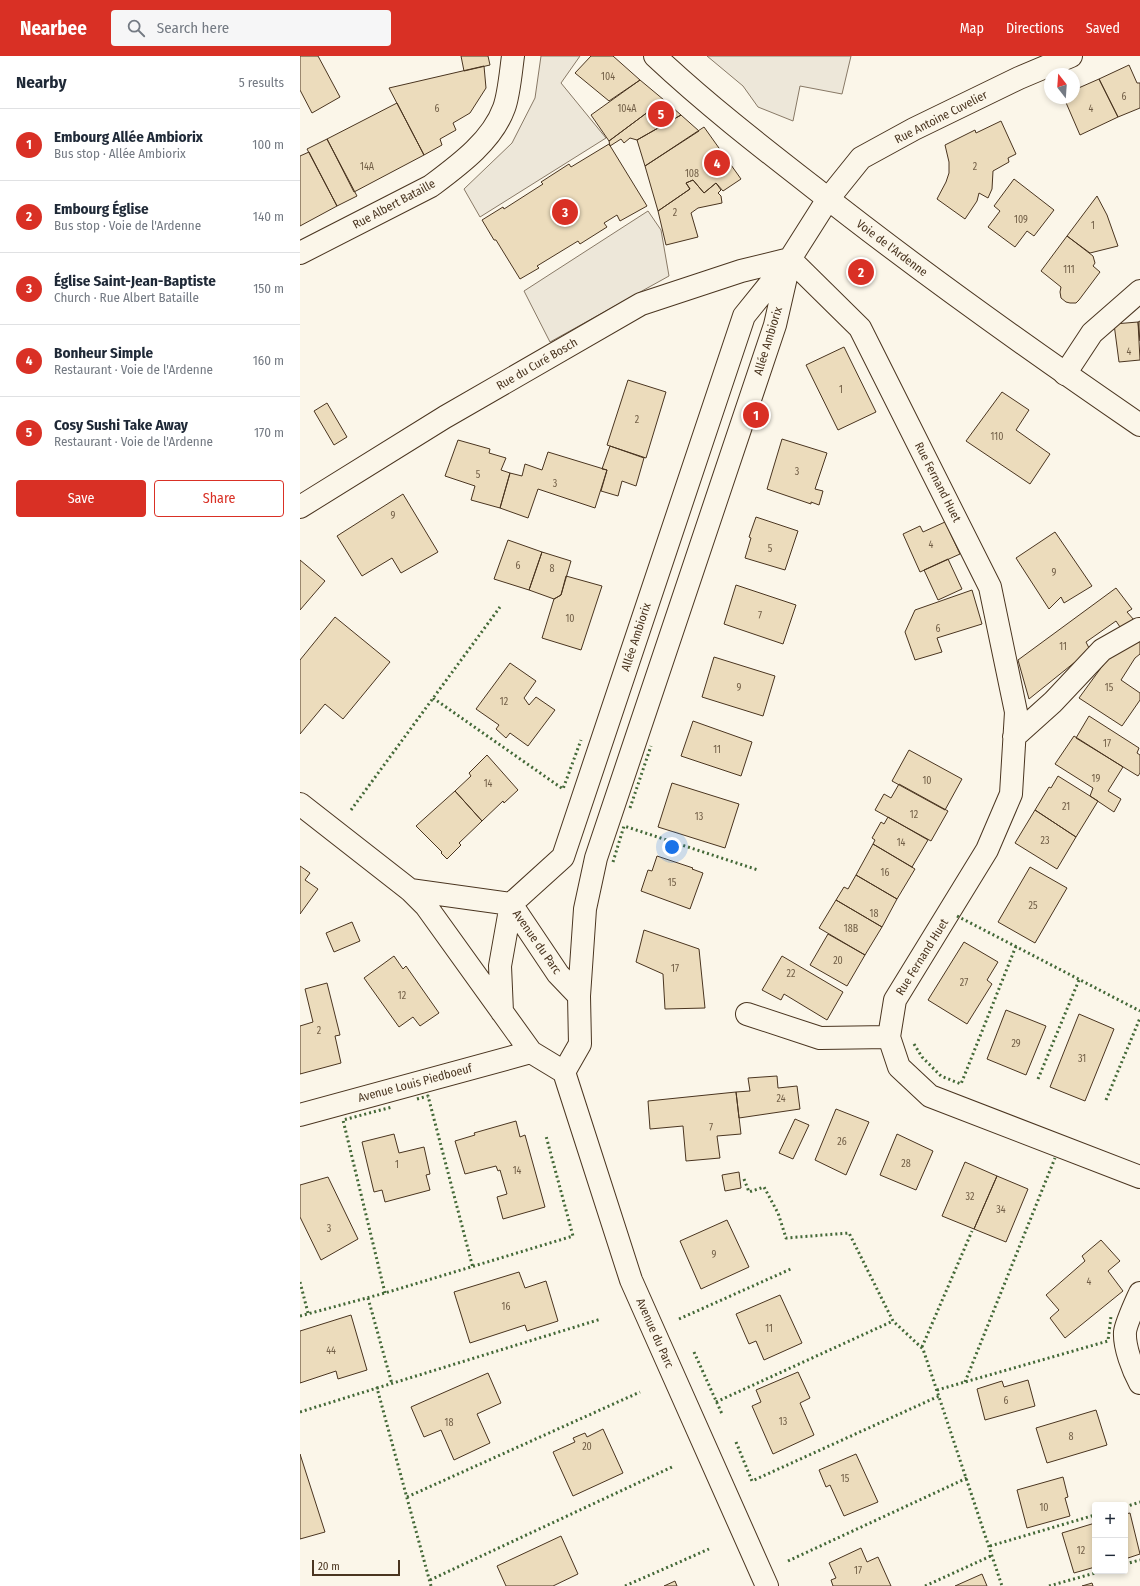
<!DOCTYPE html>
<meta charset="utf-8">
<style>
body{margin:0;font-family:"Fira Sans Condensed",sans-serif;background:#f6f6f7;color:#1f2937}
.controls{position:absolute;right:12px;bottom:12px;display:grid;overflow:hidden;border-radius:4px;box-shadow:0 2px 6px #0003}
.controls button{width:36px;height:36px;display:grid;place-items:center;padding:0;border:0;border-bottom:1px solid #e0e1e3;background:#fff;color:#1f2937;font:20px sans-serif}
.compass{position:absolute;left:744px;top:12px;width:36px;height:36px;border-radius:50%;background:#fff;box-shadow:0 2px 6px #0003;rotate:343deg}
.scale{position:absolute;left:12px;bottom:10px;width:88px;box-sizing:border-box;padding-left:4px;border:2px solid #4a3520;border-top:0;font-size:11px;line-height:14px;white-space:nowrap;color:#4a3520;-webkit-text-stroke:3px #fbf6e9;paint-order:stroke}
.you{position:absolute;left:372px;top:791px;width:14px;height:14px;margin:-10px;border:3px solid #fff;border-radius:50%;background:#1a73e8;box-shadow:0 0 0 6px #1a73e833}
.badge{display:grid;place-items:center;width:26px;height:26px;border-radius:50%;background:#d93025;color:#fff;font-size:13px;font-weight:700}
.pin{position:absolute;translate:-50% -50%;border:2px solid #fff;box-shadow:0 1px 4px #0006}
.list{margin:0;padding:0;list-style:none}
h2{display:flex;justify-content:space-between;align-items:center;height:52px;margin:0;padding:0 16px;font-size:17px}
h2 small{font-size:13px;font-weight:400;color:#747a83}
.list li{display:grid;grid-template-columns:26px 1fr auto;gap:12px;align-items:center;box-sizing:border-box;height:72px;padding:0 16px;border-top:1px solid #e0e1e3}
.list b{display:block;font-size:15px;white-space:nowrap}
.list p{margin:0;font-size:13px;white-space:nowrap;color:#747a83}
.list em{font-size:13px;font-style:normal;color:#747a83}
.actions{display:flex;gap:8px;padding:12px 16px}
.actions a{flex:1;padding:9px 0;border:1px solid #d93025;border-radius:4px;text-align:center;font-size:14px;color:#d93025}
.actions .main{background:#d93025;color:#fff}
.icon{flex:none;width:22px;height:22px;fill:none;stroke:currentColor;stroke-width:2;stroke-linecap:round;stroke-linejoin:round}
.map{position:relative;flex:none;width:840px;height:1530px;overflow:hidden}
header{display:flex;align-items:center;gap:24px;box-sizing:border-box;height:56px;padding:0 20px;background:#d93025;color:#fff}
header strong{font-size:19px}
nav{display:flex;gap:22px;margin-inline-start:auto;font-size:14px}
.search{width:280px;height:36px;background:#f6f6f7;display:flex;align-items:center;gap:10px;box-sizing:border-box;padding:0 14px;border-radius:4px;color:#747a83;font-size:15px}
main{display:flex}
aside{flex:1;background:#fff}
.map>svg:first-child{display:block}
.parking{fill:#ede7d9;stroke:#887966}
.building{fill:#ecdcbc;stroke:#4a3520}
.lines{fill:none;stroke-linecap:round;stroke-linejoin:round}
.minor-casing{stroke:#4a3520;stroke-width:24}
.major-casing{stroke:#4a3520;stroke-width:24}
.minor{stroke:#fbf6e9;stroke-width:22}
.major{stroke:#fbf6e9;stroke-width:22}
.hedge{stroke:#436837;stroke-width:3;stroke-dasharray:2 3;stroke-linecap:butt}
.labels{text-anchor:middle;stroke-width:3;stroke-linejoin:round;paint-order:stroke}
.number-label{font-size:10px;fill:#725f47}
.street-label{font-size:12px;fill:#4a3520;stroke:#fbf6e9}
</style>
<header>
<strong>Nearbee</strong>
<div class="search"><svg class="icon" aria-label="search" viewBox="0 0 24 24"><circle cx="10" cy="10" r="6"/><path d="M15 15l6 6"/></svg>Search here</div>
<nav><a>Map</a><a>Directions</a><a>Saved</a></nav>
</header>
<main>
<aside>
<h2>Nearby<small>5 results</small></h2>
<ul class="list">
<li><span class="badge">1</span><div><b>Embourg Allée Ambiorix</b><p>Bus stop · Allée Ambiorix</p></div><em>100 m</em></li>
<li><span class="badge">2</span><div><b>Embourg Église</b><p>Bus stop · Voie de l'Ardenne</p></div><em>140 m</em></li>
<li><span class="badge">3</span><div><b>Église Saint-Jean-Baptiste</b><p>Church · Rue Albert Bataille</p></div><em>150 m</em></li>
<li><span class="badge">4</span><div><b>Bonheur Simple</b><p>Restaurant · Voie de l'Ardenne</p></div><em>160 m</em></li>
<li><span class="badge">5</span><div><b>Cosy Sushi Take Away</b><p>Restaurant · Voie de l'Ardenne</p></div><em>170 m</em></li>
</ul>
<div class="actions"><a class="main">Save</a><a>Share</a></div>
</aside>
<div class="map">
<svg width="840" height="1530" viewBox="0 0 840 1530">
<rect width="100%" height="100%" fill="#fbf6e9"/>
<path class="parking" d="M241,0h39l-19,27 45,55 -126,79 -16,-28 48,-46 23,-45z
M407,0h144l-9,38 -42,-8 -7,35 -35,-14 -15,-21z
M348,155l13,19 8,46 -119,66 -26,-51z"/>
<path class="building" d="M0,0h18l22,41 -28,16 -12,-23z
M161,0h27l2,9 -26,6z
M291,0h22l27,24 -31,21 -34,-28z
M829,9l8,18h3v25l-22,9 -19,-38z
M184,10l2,22 -16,25 -17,10 3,7 -16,9 2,6 -18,10 -35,-67z
M799,23l19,38 -38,18 -16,-37h10v-8z
M340,24l24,20 -55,41 -18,-26z
M364,44l17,15 -44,25 -7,-2 -6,5 -3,-4 -11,7 -1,-5z
M97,47l27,52 -70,37 -27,-53z
M381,59l18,16 -54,35 -8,-26z
M701,65l15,33 -8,4 1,4 -16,9 -1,18 -4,9 -9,-5 -2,8 -12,18 -28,-20 9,-17 3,-9v-11l-4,-17 30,-15 1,3z
M404,71l37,52 -18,12 -7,-8 -12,10 -11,-13 -7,3 4,6 -32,22 -13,-45z
M27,83l30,57 -20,10 -30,-57z
M309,88l38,62 -27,15 -3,-6 -13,8 3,4 -27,17 -2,-3 -41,25 2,2 -19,11 -24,-39h-2l-12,-20 21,-13 1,2 39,-25 -2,-2 28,-18 2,3z
M9,96l28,54 -37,20v-70z
M714,123l40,31 -20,26 -7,-5 -12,16 -27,-20 12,-16 -6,-5z
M393,124l11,13 12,-10 5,7 -3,3 3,3 1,7 -24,5 -7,5 7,24 -32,8 -8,-34 32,-22 -4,-6z
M797,140l10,19 11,31 -28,7 -23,-17z
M767,180l26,20 2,7 -2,3 7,6 -21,28 -3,3h-6l-4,-1 -5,-4 -1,-6 1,-5 -20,-16z
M840,265v20l-2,-19z
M838,266l2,38 -21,2 -5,-38z
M544,291l32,65 -38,18 -32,-65z
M328,324l38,12 -20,66 -39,-13z
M702,336l27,18 -13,20 34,24 -20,30 -64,-43z
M27,347l20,34 -13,8 -20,-34z
M482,383l45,14 -12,36 8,2 -4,14 -8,-3v2l-44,-15z
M158,384l32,9 -1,4 17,5 -5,12 9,3 -10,35 -29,-8 4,-14 -30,-10z
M310,390l34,12 -8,28 -14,-5 -4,15 -17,-5 6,-21 -5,-1z
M248,396l59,18 -12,38 -57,-19 -10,29 -28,-10 10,-35 12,3 3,-12 17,6z
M103,438l35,58 -37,21 -9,-15 -30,18 -25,-40z
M456,461l42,14 -13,39 -40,-12 6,-20 -2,-1z
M645,466l15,32 -40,18 -17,-38 17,-8 3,6z
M755,476l37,54 -28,17 -3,-6 -12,12 -33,-51z
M208,484l34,12 -13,38 -35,-11z
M242,496l29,9 -10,34 -7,4 -25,-9z
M648,503l14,30 -24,11 -14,-30z
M0,504l25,21 -25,29z
M266,520l36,10 -21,64 -39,-12 12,-39 7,-4z
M436,529l60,20 -13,39 -59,-20z
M816,532l16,21 -5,3 7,8 -12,10 -6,-9 -30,21 4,8 -61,49 -11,-39z
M672,534l10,34 -45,14 5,14 -27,8 -10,-28 10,-22z
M35,561l55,45 -47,57 -18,-15 -25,30v-74z
M833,581l7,4v13l-5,4 -14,22 19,13v7l-18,26 -43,-28 27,-37z
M414,601l61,19 -12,40 -61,-19z
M210,607l26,18 -12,17 5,7 7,-8 19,13 -27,36 -18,-13 -4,5 -10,-9 3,-4 -23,-16z
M789,660l50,32 -2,5 3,2v18l-2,3 -62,-38z
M393,665l59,21 -11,34 -60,-20z
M774,680l49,31 -15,24 13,8 -7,13 -24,-16 3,-8 -38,-24z
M609,694l53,29 -17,31 -53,-29z
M187,699l31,35 -14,13 -1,-2 -21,20 -27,-30 16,-15 -2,-3z
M758,720l40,25 -22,36 -41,-27 14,-23 2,1z
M372,727l67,21 -14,44 -67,-21z
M599,728l49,27 -17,30 -56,-31 9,-16 7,4z
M155,735l27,30 -23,22 2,2 -14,14 -6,-6 1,-1 -26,-26z
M735,754l41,27 -19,32 -42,-26z
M588,761l40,23 -16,27 -39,-23 2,-4 -3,-2 9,-16 3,2z
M573,788l42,25 -18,30 -41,-24z
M357,800l36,12 -1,1 11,4 -13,36 -49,-18 7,-21 4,1z
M0,810l10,7 -5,7 13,9 -18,25z
M730,811l37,21 -32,55 -37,-21z
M556,819l41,24 -15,28 -46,-27 8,-13 4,2z
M536,844l46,27 -17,28 -46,-27z
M52,866l8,19 -26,11 -8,-19z
M344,874l55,19 6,59 -40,1 -2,-35 -27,-12z
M528,878l37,21 -18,31 -37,-21z
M664,886l34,20 -11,18 5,4 -25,40 -39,-24z
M94,900l9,13 3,-3 33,47 -19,13 -7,-9 -14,10 -35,-49z
M482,900l61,36 -16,28 -43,-26 -3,6 -19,-10z
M27,927l13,52 -5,1 6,27 -41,11v-48l13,-4 -8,-33z
M706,954l40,16 -20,49 -39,-16z
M779,958l35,15 -29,72 -35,-14z
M477,1020l1,12 19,-2 3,23 -61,9 -3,-26 14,-1 -2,-13z
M436,1036l5,42 -24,2 3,22 -34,3 -3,-35 -33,3 -2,-28z
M536,1053l33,13 -23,53 -31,-15z
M495,1063l14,6 -16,34 -14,-6z
M216,1065l4,16 5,-2 20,72 -42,12 -6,-22 10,-3 -7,-24 -2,1 -2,-5 -31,8 -10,-33 20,-6 -1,-2z
M94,1078l5,19 25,-6 6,27 -4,1 4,15 -45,12 -3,-12 -8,2 -12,-50z
M597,1078l36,17 -17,39 -36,-15z
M665,1106l32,14 -23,53 -32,-13z
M439,1116l2,16 -16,3 -3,-16z
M697,1120l31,13 -22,53 -32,-13z
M28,1121l30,62 -37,21 -21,-43v-32z
M427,1164l22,47 -48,22 -21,-48z
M801,1184l19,21 -12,10 15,20 -58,47 -15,-20 9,-8 -13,-15 39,-34 -3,-5z
M219,1216l6,16 21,-7 12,40 -31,10 -2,-6 -55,18 -16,-51z
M480,1239l22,48 -38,17 -8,-19 -7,3 -13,-30z
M51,1259l16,55 -29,9 -2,-8 -36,12v-52z
M498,1316l12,26 -10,5 14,32 -41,19 -21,-48 9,-4 -5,-12z
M188,1317l13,30 -24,11 13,29 -36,17 -13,-30 -17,7 -13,-30z
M728,1324l7,26 -50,14 -8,-31 25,-8 2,6z
M796,1354l11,35 -60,18 -11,-35z
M303,1373l20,44 -50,23 -20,-44 22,-10 -2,-4 12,-5 2,4z
M0,1398l25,78 -25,7z
M556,1398l22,48 -34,14 -14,-31 -4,2 -7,-17z
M763,1421l5,20 -3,1 5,18 -43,12 -10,-38z
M830,1457l10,41 -15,5v-45z
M795,1467v44l-21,6 -12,-40z
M261,1480l17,38 -25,12h-47l-9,-20z
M561,1492l6,14 11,-5 13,29h-58l-2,-6 5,-2 -7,-15z
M682,1518l5,12h-32z
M375,1525l2,5h-13z
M792,1527l1,3h-11z"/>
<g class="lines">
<g class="minor-casing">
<path id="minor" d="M0,197l131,-67c28,-21 61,-45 73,-78 5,-13 7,-38 9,-52
M490,203l70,69 130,259 26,125 -5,82 -24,56 -92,150 -6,37 10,30 31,29 210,81
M765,318l27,-41 48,-42
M0,451l145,-90 196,-113 100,-33 49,-12
M714,681l39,-35 49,-52 37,-21
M0,748l110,86 16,16 105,146 33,20 67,208 136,306
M110,834l101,14 47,70 21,22
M202,956l-2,-46 11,-62 52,-47 181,-541 46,-57 38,-60 33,-41 53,-29 105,-51 52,-22
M447,958l73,24 69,-1
M264,1016l16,-28 -1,-48 6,-87 11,-51 179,-533 14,-61
M0,1059l231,-63
M840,1237c-4,9 -14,30 -15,39 -1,15 8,38 15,51"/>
</g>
<g class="major-casing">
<path id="major" d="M355,0c50,47 104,89 158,131 106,84 216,162 327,238"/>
</g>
<use href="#minor" class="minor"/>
<use href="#major" class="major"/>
<path class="hedge" d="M133,642l130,91 18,-49
M330,752l21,-62
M51,754l149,-203
M313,806l11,-36 134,44
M657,860l183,95
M614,988l8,13 19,19 20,8 55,-138
M738,1023l41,-99
M117,1043l11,-3 45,172
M806,1044l34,-82
M444,1123l5,13 15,-5 14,26 8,25 63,-5 44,88 30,28 79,237
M0,1226l8,31
M85,1237l-42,-173 49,-13
M68,1242l24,86
M0,1260l85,-23 188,-57 -27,-100
M379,1263l114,-51
M622,1291l50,-116
M394,1296l28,62
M665,1326l90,-224
M637,1334l171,-49 3,-25
M416,1346l177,-81
M0,1356l77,-24
M436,1386l16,39 187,-85
M107,1441l233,-105
M825,1451l15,-5
M690,1490l105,-31
M488,1505l179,-83
M825,1508l15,-4
M130,1524l242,-113
M131,1530l-54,-198 224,-69
M325,1530l84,-37
M625,1530l68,-31
M749,1530l53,-15"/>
</g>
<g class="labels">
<g class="number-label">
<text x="308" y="24">104</text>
<text x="824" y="44">6</text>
<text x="137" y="56">6</text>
<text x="327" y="56">104A</text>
<text x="791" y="56">4</text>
<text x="67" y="114">14A</text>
<text x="675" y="114">2</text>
<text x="392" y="121">108</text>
<text x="375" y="160">2</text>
<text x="721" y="167">109</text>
<text x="793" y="173">1</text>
<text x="769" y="217">111</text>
<text x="829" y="299">4</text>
<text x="541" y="337">1</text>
<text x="337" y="367">2</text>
<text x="697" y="384">110</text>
<text x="497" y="419">3</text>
<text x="178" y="422">5</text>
<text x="255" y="431">3</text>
<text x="93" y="463">9</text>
<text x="631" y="492">4</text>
<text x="470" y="496">5</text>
<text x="218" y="513">6</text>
<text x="252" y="516">8</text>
<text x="754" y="520">9</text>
<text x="460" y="563">7</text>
<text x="270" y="566">10</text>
<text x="638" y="576">6</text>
<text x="763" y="594">11</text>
<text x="439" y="635">9</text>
<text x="809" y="635">15</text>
<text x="204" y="649">12</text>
<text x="807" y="691">17</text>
<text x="417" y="697">11</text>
<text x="796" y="726">19</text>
<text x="627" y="728">10</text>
<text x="188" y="731">14</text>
<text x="766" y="754">21</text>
<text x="614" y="762">12</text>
<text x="399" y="764">13</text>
<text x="745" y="788">23</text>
<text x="601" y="790">14</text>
<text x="585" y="820">16</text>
<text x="372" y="830">15</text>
<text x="733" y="853">25</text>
<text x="574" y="861">18</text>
<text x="551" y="876">18B</text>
<text x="538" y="908">20</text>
<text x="375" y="916">17</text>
<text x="491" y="921">22</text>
<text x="664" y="930">27</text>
<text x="102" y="943">12</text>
<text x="19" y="978">2</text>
<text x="716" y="991">29</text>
<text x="782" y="1006">31</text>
<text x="481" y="1046">24</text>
<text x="411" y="1075">7</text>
<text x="542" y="1089">26</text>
<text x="606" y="1111">28</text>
<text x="97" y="1112">1</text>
<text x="217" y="1118">14</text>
<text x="670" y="1144">32</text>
<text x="701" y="1157">34</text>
<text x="29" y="1176">3</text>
<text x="414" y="1202">9</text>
<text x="789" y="1229">4</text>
<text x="206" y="1254">16</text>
<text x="469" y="1276">11</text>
<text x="31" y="1298">44</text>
<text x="706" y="1348">6</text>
<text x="483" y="1369">13</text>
<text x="149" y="1370">18</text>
<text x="771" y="1384">8</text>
<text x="287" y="1394">20</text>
<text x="545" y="1426">15</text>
<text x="744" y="1455">10</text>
<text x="781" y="1498">12</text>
<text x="558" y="1518">17</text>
</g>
<g class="street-label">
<text transform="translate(641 61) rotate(-27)" y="4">Rue Antoine Cuvelier</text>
<text transform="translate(94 148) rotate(-28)" y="4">Rue Albert Bataille</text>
<text transform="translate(592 192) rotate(37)" y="4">Voie de l'Ardenne</text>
<text transform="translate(468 285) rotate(-73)" y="4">Allée Ambiorix</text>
<text transform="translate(237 308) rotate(-30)" y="4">Rue du Curé Bosch</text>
<text transform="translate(638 426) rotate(63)" y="4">Rue Fernand Huet</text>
<text transform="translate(336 581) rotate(-72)" y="4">Allée Ambiorix</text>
<text transform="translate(237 886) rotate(55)" y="4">Avenue du Parc</text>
<text transform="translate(622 901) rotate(-58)" y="4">Rue Fernand Huet</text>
<text transform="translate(115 1027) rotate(-15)" y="4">Avenue Louis Piedboeuf</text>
<text transform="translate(355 1277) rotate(66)" y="4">Avenue du Parc</text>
</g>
</g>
</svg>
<div class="controls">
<button>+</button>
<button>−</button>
</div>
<svg class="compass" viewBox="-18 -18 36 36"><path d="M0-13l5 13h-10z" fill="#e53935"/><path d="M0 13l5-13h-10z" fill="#747a83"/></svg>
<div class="scale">20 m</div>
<div class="you"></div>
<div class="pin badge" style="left:456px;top:359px">1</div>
<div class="pin badge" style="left:561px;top:216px">2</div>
<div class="pin badge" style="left:265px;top:156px">3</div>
<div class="pin badge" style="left:417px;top:107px">4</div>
<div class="pin badge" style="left:361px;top:58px">5</div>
</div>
</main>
